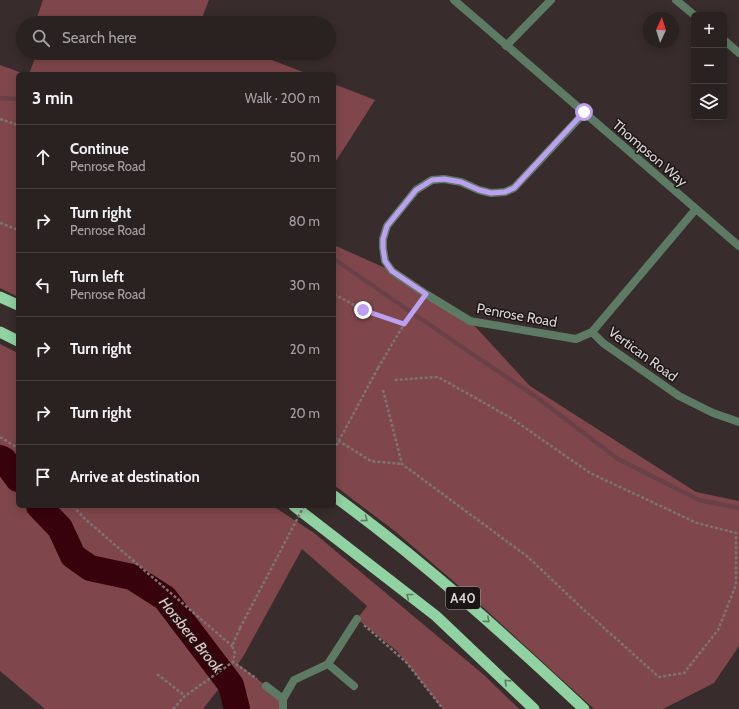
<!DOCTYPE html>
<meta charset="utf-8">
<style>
body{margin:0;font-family:Cabin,sans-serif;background:#32292a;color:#f1f3f6}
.controls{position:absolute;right:12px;top:12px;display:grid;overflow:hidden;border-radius:6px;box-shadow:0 2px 10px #0003}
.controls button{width:36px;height:36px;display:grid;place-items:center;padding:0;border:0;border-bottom:1px solid #463e3f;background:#2a2121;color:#f1f3f6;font:20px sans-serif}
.compass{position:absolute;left:643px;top:12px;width:36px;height:36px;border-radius:50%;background:#2a2121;box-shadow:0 2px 10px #0003;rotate:4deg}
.stop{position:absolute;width:12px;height:12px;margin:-9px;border:3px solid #bca0f2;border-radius:50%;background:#fff}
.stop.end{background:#bca0f2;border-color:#fff;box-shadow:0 1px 4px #0008}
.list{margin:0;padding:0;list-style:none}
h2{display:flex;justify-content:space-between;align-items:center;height:52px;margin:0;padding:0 16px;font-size:17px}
h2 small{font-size:13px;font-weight:400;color:#a5a3a5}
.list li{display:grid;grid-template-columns:26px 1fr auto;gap:12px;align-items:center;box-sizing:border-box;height:64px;padding:0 16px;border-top:1px solid #463e3f}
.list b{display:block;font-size:15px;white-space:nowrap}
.list p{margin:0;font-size:13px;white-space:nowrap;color:#a5a3a5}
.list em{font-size:13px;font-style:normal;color:#a5a3a5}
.icon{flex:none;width:22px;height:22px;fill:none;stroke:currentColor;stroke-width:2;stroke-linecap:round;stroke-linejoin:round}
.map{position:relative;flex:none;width:739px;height:709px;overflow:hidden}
.search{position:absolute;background:#2a2121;box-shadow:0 2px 10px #0003;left:16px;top:16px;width:320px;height:44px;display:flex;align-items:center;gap:10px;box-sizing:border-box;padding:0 14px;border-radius:22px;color:#a5a3a5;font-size:15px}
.panel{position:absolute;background:#2a2121;box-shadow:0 2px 10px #0003;left:16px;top:72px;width:320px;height:436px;border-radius:6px}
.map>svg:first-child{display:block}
.green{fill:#7f474b}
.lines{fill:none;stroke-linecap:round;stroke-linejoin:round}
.stream{stroke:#6a4148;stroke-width:4.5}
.river{stroke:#38020c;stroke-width:26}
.path{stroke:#7e7373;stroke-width:2.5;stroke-dasharray:3 2;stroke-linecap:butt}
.minor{stroke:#5d7a64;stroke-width:8}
.trunk{stroke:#90d2a1;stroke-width:11}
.path-bridge{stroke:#7e7373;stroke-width:2.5;stroke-dasharray:3 2;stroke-linecap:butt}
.oneway{stroke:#5b7d62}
.route{stroke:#bca0f2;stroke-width:5}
.labels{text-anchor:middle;stroke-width:3;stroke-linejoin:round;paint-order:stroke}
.shield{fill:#1b1616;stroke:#a39c9c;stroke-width:1}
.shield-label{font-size:13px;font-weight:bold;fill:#ddd5d5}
.street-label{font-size:14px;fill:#ddd5d5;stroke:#1b1616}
.water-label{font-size:15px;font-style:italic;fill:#f2c3c4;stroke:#1b1616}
</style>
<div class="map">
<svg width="739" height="709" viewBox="0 0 739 709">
<rect width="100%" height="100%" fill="#382c2c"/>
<path class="green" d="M43,0h166l-9,23h-165z
M37,53h217l54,21h-279z
M0,65l25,9h-7v223l-18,-9z
M334,84l41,16 -41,64z
M334,245l58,26 78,50 60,65 166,106 43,9v145l-25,37 -51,26h-69l-120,-110 -78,-67 -62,-47z
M0,344l18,9v153h255l41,27 170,142 35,34h-76l-46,-58 -40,-32 10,-13 -65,-57 -58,106 -6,9 45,35v10h-54l-8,-23 -18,23h-158l-45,-38z"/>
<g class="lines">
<path class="stream" d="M0,98l18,1
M334,259l125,86 76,51 83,63 81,41 40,8"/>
<path class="river" d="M0,458l4,2 14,19
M39,506l21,22 13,28 17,12 42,9 33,21 66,87 6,24"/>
<path class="path" d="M0,119l18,6
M0,223l18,7
M334,294l29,16 41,14
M378,368l26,-44 15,-21
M383,390l19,74 126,93 56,53 75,67 25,-4 34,-43 18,-45v-52l-39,-10 -107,-50 -79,-55 -73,-41 -44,3
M0,437l18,11
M334,438l37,23 31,3
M73,506l12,13 147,127
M364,625l43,38 36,46
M240,628l-8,18 3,7 -2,9 24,17
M157,674l28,22
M173,709l12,-13 48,-34"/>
<path class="minor" d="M454,0l285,246
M676,0l18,15
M724,40l15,13
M506,46l45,-46
M585,112l-71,76 -9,4 -14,1 -12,-3 -18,-8 -17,-3 -12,1 -16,10 -29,36 -4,13v9l2,13 7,10 34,23 44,27 106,18 16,-7
M695,210l-103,122 11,11 76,53 34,17 26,9
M328,664l29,-45
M266,686l17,13
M283,709v-10l11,-19 34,-16 26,22"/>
<path class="trunk" d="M0,297l18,8
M0,332l18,9
M334,496c89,65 170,138 250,213
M294,506l142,110 98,93"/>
<path class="path-bridge" d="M334,450l44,-82
M240,628l64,-122"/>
</g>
<defs><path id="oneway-chevron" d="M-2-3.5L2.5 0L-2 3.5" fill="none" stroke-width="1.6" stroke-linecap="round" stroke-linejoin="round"/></defs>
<g class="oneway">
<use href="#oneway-chevron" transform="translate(365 519) rotate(36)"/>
<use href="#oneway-chevron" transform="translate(409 596) rotate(-142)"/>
<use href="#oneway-chevron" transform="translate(487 620) rotate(42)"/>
<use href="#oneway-chevron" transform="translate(507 682) rotate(-136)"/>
</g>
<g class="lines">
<path class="route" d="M363,310l41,14 22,-30 -34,-23 -7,-10 -2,-13v-9l4,-13 29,-36 16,-10 12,-1 17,3 18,8 12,3 14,-1 9,-4 70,-76"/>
</g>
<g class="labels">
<rect class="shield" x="446" y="587" width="34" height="22" rx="3"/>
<g class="shield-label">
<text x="463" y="603">A40</text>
</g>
<g class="street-label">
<text transform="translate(650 153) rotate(41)" y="5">Thompson Way</text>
<text transform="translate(517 315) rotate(10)" y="5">Penrose Road</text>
<text transform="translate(643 354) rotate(36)" y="5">Vertican Road</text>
</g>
<g class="water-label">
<text transform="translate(191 635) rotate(51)" y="5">Horsbere Brook</text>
</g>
</g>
</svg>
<div class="controls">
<button>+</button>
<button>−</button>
<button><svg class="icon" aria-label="layers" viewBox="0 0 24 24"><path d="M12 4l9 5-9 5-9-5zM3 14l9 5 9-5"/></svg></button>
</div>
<svg class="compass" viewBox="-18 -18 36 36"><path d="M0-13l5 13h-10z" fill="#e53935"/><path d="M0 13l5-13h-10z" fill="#a5a3a5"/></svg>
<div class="stop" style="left:584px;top:112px"></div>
<div class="stop end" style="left:363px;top:310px"></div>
<div class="search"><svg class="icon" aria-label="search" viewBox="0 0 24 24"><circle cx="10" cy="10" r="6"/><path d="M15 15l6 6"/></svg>Search here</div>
<section class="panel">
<h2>3 min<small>Walk · 200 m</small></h2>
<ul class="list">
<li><svg class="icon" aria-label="ahead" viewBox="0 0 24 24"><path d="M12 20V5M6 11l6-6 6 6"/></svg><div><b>Continue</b><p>Penrose Road</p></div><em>50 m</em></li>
<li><svg class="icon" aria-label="right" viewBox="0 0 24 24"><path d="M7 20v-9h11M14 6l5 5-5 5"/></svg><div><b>Turn right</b><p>Penrose Road</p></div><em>80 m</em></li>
<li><svg class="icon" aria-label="left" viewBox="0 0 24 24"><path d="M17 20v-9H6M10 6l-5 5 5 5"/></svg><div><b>Turn left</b><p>Penrose Road</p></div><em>30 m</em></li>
<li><svg class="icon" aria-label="right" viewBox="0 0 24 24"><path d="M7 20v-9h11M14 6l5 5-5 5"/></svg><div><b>Turn right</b></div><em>20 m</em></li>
<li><svg class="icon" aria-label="right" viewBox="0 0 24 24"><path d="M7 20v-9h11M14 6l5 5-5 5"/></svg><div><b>Turn right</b></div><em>20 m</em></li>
<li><svg class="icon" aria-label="arrive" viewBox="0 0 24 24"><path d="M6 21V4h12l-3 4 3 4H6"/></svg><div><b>Arrive at destination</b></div></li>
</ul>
</section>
</div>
